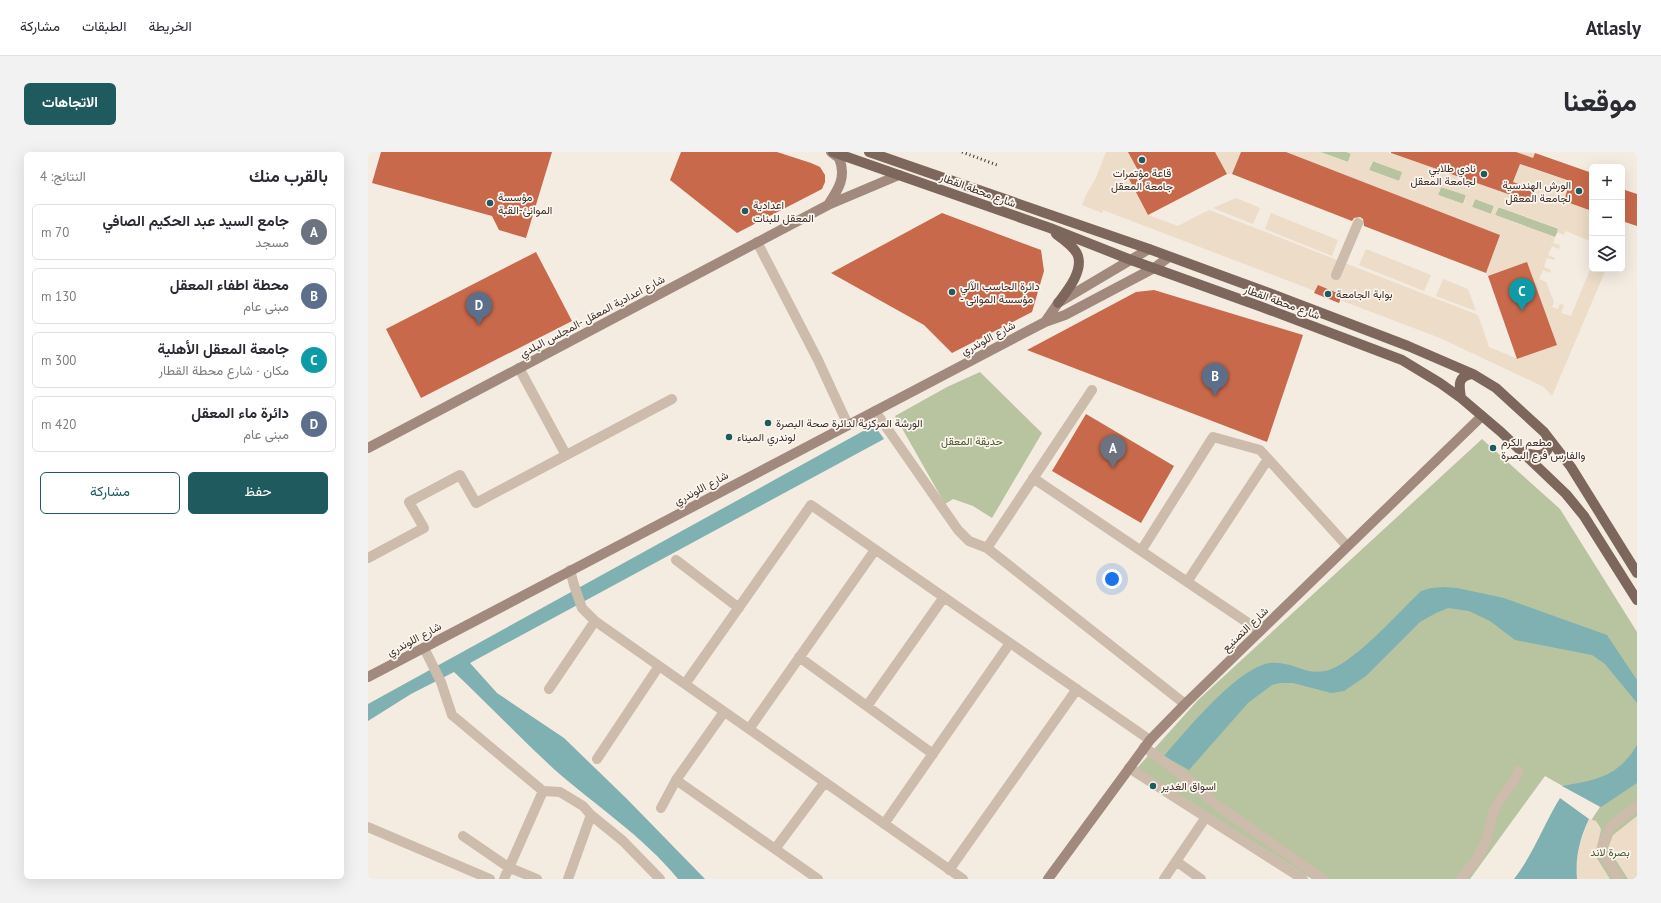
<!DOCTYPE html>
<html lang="ar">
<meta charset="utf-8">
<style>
body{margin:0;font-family:"PT Sans",Vazirmatn,sans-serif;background:#f2f2f3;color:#2b2b33;direction:rtl}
.controls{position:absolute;right:12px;top:12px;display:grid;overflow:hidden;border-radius:6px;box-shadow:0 4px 16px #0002}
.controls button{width:36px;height:36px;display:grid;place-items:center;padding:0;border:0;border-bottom:1px solid #e1e1e2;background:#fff;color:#2b2b33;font:20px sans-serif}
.you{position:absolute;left:744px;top:427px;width:14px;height:14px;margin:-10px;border:3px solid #fff;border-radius:50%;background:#1a73e8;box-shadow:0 0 0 6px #1a73e833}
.badge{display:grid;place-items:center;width:26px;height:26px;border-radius:50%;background:#1f5a5e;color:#fff;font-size:13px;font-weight:700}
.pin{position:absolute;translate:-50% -33px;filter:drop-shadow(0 1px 2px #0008)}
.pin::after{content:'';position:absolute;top:21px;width:14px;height:12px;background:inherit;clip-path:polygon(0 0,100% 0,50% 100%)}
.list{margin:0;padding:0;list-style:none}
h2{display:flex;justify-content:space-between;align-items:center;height:52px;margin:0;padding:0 16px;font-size:17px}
h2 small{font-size:13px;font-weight:400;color:#7c7c81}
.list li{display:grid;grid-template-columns:26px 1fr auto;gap:12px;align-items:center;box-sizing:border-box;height:56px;margin:0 8px 8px;padding:0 8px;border:1px solid #e1e1e2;border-radius:6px}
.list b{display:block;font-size:15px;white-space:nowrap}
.list p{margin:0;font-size:13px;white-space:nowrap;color:#7c7c81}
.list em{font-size:13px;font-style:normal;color:#7c7c81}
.actions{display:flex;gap:8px;padding:12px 16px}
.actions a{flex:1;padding:9px 0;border:1px solid #1f5a5e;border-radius:6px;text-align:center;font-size:14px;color:#1f5a5e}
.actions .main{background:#1f5a5e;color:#fff}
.icon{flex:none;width:22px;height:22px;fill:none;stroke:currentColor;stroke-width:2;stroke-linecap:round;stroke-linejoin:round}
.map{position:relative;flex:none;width:1269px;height:727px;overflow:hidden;direction:ltr;border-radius:6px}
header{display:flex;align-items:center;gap:24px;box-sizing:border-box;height:56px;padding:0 20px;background:#fff;border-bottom:1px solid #e1e1e2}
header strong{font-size:19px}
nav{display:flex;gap:22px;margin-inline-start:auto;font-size:14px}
.intro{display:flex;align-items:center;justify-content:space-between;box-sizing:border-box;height:96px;padding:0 24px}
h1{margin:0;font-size:28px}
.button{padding:10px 18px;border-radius:6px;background:#1f5a5e;color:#fff;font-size:14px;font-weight:700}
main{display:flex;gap:24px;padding:0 24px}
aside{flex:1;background:#fff;border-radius:6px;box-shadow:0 4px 16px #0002}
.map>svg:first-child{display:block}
.green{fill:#b8c4a0}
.plaza{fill:#ecdcc8;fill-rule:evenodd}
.water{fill:#7fb0b2}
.building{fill:#c8694b}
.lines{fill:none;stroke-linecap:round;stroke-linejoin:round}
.street{stroke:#cdbbac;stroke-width:10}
.secondary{stroke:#a18a7d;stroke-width:10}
.primary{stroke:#7d675c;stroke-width:10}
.rail{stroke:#3b302b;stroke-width:3;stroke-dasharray:1 3;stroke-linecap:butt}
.poi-dot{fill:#1f5a5e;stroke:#fbf5ee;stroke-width:1.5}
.labels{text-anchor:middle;stroke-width:3.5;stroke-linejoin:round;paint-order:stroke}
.poi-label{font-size:11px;fill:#3b302b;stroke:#fbf5ee;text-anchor:start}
.street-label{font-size:11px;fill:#3b302b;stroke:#fbf5ee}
.park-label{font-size:11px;fill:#4a5a2e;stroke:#fbf5ee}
</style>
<header>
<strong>Atlasly</strong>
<nav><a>الخريطة</a><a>الطبقات</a><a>مشاركة</a></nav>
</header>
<div class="intro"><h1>موقعنا</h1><a class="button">الاتجاهات</a></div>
<main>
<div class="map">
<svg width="1269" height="727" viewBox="0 0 1269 727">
<rect width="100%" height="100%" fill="#f4ebe1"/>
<path class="green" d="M952,0h27l4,2 -3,8z
M1005,9l30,11 -4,9 -30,-11z
M1073,35l25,8 -3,9 -25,-9z
M1107,47l19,7 -3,8 -19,-7z
M1130,55l61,22 -4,8 -60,-22z
M612,220l62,61 -50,85 -19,-12 -20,-7 -8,5 -50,-88 52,-29z
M1114,287l78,70 77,123v247h-57l6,-39 6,-21 8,-12 -55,-31 -75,103h-158l-175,-111 61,-68z"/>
<path class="plaza" d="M738,0h76l-53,27 19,36 30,11 31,-16 269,105 11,32 29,12 38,-14 -29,-82 -39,13 -2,-3 14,-38 -168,-65 -15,38 -3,-2 15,-37 -43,-17h34l28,10 3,-8 -4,-2h40l122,42 14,-39 -7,-3 19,1 -5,15 40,13 -6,20 28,10v31l-26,-11 -2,4 -7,-3 1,-4 -59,-21 -4,8 60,22 -2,6 7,2 -1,4 -7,-3 -4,9 7,3 -1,2 -7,-2 -3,9 7,3 -1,3 -7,-3 -4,9 7,3 8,20 -2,5 6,2 2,-5 4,1 -3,8 10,3 21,-51v4h14l-54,127 -8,-9 -104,-49 -100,-38 -1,3 -12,-5 -13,-5 1,-2 -212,-81 -1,3 -20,-8 5,-12 9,-15zM1004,9l30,11 -3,9 -30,-11zM1073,35l25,8 -2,9 -26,-9zM1107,47l19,7 -3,8 -19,-7z
M847,0h26l-9,22h-5z
M868,46l24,10 -7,16 -40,-16z
M903,61l67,27 -6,16 -67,-27z
M998,97l65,26 -7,16 -65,-26z
M1075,127l25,10 8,22 -40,-15z
M1269,664v63h-9l-20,-31 5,-13z
M1221,667l7,2 4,6 1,3 -6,25 15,24h-33l-1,-13 2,-17z"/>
<path class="water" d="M506,273l10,14 -414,224 27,30 67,45 63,61 78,80h-27c-35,-43 -82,-73 -123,-109 -35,-32 -67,-66 -101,-98l-43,22 -43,27v-17z
M1076,435l13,1 47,10 103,37 30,45v23l-32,-39 -13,-9 -77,-15 -25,-19 -21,-10 -21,-3 -12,5 -16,9 -54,54 -22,15 -13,2 -38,-10h-13l-8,2 -24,18 -59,67 -25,-14c21,-24 74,-89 106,-93 22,-3 36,14 59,7 28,-10 69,-57 92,-79l10,-3z
M1269,593v38l-36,24 -39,-21c34,-6 56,-9 75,-41z
M1192,646l29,21c-9,19 -14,38 -12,60h-63c19,-24 30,-55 46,-81z"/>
<path class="building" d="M13,0h171l-26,86 -27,-8 -7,-14 -120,-33z
M313,0h96l34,11 9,4 5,8v7l-3,7 -85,44 -67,-53z
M760,0h87l12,22 -79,41 -19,-36 11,-5z
M873,0h45l214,83 -14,38 -122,-47 -1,-7 -3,-2 -6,1 -2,3 -120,-47z
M1023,0h125l17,6 2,-5 57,20v38l-28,-10 6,-20 -50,-17 -7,18 22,8 -4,12 -140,-49z
M1254,37l15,5v32l-15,-5z
M574,61l99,37 3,21 -12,41 -80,41 -28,-28 -93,-52z
M168,100l36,69 -151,77 -35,-69z
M1159,110l30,83 -40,14 -29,-83z
M950,133l24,10 -3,8 -25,-10z
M786,138l149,45 -36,107 -240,-92 109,-58z
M718,262l88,52 -33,57 -89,-52z"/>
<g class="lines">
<path class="street" d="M389,90l61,118 30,65
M968,123l22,-52
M151,216l47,87
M507,259l83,119 11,11 18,7 198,156
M665,326l227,153
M619,396l105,-158
M773,399l72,-114 47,13 87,96
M0,406l56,-30 -15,-26 51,-27 16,28 196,-104
M308,408l63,48
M202,418l4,15 8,23 13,13 368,258
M819,430l81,-123
M56,496l17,34 11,33 91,76 17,1 23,14 8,9 32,26 37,38
M431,505l134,97
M317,532l126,-179 339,235
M181,537l46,-68
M499,554l77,-109
M381,577l126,-179
M776,595l43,31 31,28 105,73
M229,607l62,-93
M761,616l174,111
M308,628l142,99
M293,656l15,-28 48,-68
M516,672l126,-181
M0,675l122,52
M95,684l45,31 29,12
M407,697l50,-67
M808,709l25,18
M581,718l128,-181
M136,727l39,-88
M200,727l23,-64
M796,727l42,-62
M1093,727l17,-22 8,-16 7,-28 6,-12 16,-22 3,-8
M1251,727l-18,-29 9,-23 27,-21"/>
<path class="secondary" d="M460,53c10,-15 19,-28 11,-47l-8,-6
M677,170l13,-19 91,-54
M0,296l460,-243 71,-30
M0,525l677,-355 20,-7 89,-47 15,-11
M680,727l102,-139 35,-36 297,-288"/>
<path class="primary" d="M465,0l217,76 81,32 131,47 140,53 38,23 21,15 40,34 65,62 18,22 53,84
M501,0l280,97 120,44 139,53 65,28 23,14 48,44 27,35 66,106
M688,82c7,5 19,13 22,22 5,16 -11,35 -20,47
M1093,246c-2,-13 -4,-22 12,-24
M1155,300c16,6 31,4 23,-17"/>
<path class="rail" d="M594,0l35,13"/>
</g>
<g class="poi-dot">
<circle cx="774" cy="8" r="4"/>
<circle cx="1116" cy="22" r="4"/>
<circle cx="1211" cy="39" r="4"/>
<circle cx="122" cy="51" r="4"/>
<circle cx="377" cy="59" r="4"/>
<circle cx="584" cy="140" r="4"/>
<circle cx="960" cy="142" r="4"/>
<circle cx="400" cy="271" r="4"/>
<circle cx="361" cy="285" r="4"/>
<circle cx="1125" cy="296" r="4"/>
<circle cx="785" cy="634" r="4"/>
</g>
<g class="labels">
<g class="poi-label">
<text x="1108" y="20" text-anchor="end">نادي طلابي<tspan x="1108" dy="13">لجامعة المعقل</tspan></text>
<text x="774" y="25" text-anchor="middle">قاعة مؤتمرات<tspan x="774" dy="13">جامعة المعقل</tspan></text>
<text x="1203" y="37" text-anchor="end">الورش الهندسية<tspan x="1203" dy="13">لجامعة المعقل</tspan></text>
<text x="130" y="49">مؤسسة<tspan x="130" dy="13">الموانئ-القبة</tspan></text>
<text x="385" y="57">اعدادية<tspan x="385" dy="13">المعقل للبنات</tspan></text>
<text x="592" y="138">دائرة الحاسب الآلي<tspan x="592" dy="13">- مؤسسة الموانى</tspan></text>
<text x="968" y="146">بوابة الجامعة</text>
<text x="408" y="275">الورشة المركزية لدائرة صحة البصرة</text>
<text x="369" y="289">لوندري الميناء</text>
<text x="1133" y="294">مطعم الكرم<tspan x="1133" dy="13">والفارس فرع البصرة</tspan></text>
<text x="793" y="638">اسواق الغدير</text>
</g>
<g class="street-label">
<text transform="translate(610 38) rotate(20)" y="4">شارع محطة القطار</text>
<text transform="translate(914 150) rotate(20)" y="4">شارع محطة القطار</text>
<text transform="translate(224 164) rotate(-28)" y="4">شارع اعدادية المعقل -المجلس البلدي</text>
<text transform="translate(620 186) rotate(-28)" y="4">شارع اللوندري</text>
<text transform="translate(333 336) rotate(-28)" y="4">شارع اللوندري</text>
<text transform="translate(877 477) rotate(-44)" y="4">شارع التصنيع</text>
<text transform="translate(46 487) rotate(-28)" y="4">شارع اللوندري</text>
</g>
<g class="park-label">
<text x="604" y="293">حديقة المعقل</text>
<text x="1242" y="704">بصرة لاند</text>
</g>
</g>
</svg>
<div class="controls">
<button>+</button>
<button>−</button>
<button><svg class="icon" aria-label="layers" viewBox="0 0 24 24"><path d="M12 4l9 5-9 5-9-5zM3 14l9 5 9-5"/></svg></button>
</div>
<div class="you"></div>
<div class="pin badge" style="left:745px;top:316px;background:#6b7280">A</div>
<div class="pin badge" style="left:847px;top:244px;background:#5c6f8a">B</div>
<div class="pin badge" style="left:1154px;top:159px;background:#0f9aa8">C</div>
<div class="pin badge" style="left:111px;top:173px;background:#5c6f8a">D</div>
</div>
<aside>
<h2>بالقرب منك<small>النتائج: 4</small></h2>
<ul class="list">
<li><span class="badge" style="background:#6b7280">A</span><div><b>جامع السيد عبد الحكيم الصافي</b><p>مسجد</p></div><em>70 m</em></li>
<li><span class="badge" style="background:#5c6f8a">B</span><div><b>محطة اطفاء المعقل</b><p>مبنى عام</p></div><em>130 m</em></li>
<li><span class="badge" style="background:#0f9aa8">C</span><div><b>جامعة المعقل الأهلية</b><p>مكان · شارع محطة القطار</p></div><em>300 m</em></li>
<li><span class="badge" style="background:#5c6f8a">D</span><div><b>دائرة ماء المعقل</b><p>مبنى عام</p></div><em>420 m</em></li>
</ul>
<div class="actions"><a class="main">حفظ</a><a>مشاركة</a></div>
</aside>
</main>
